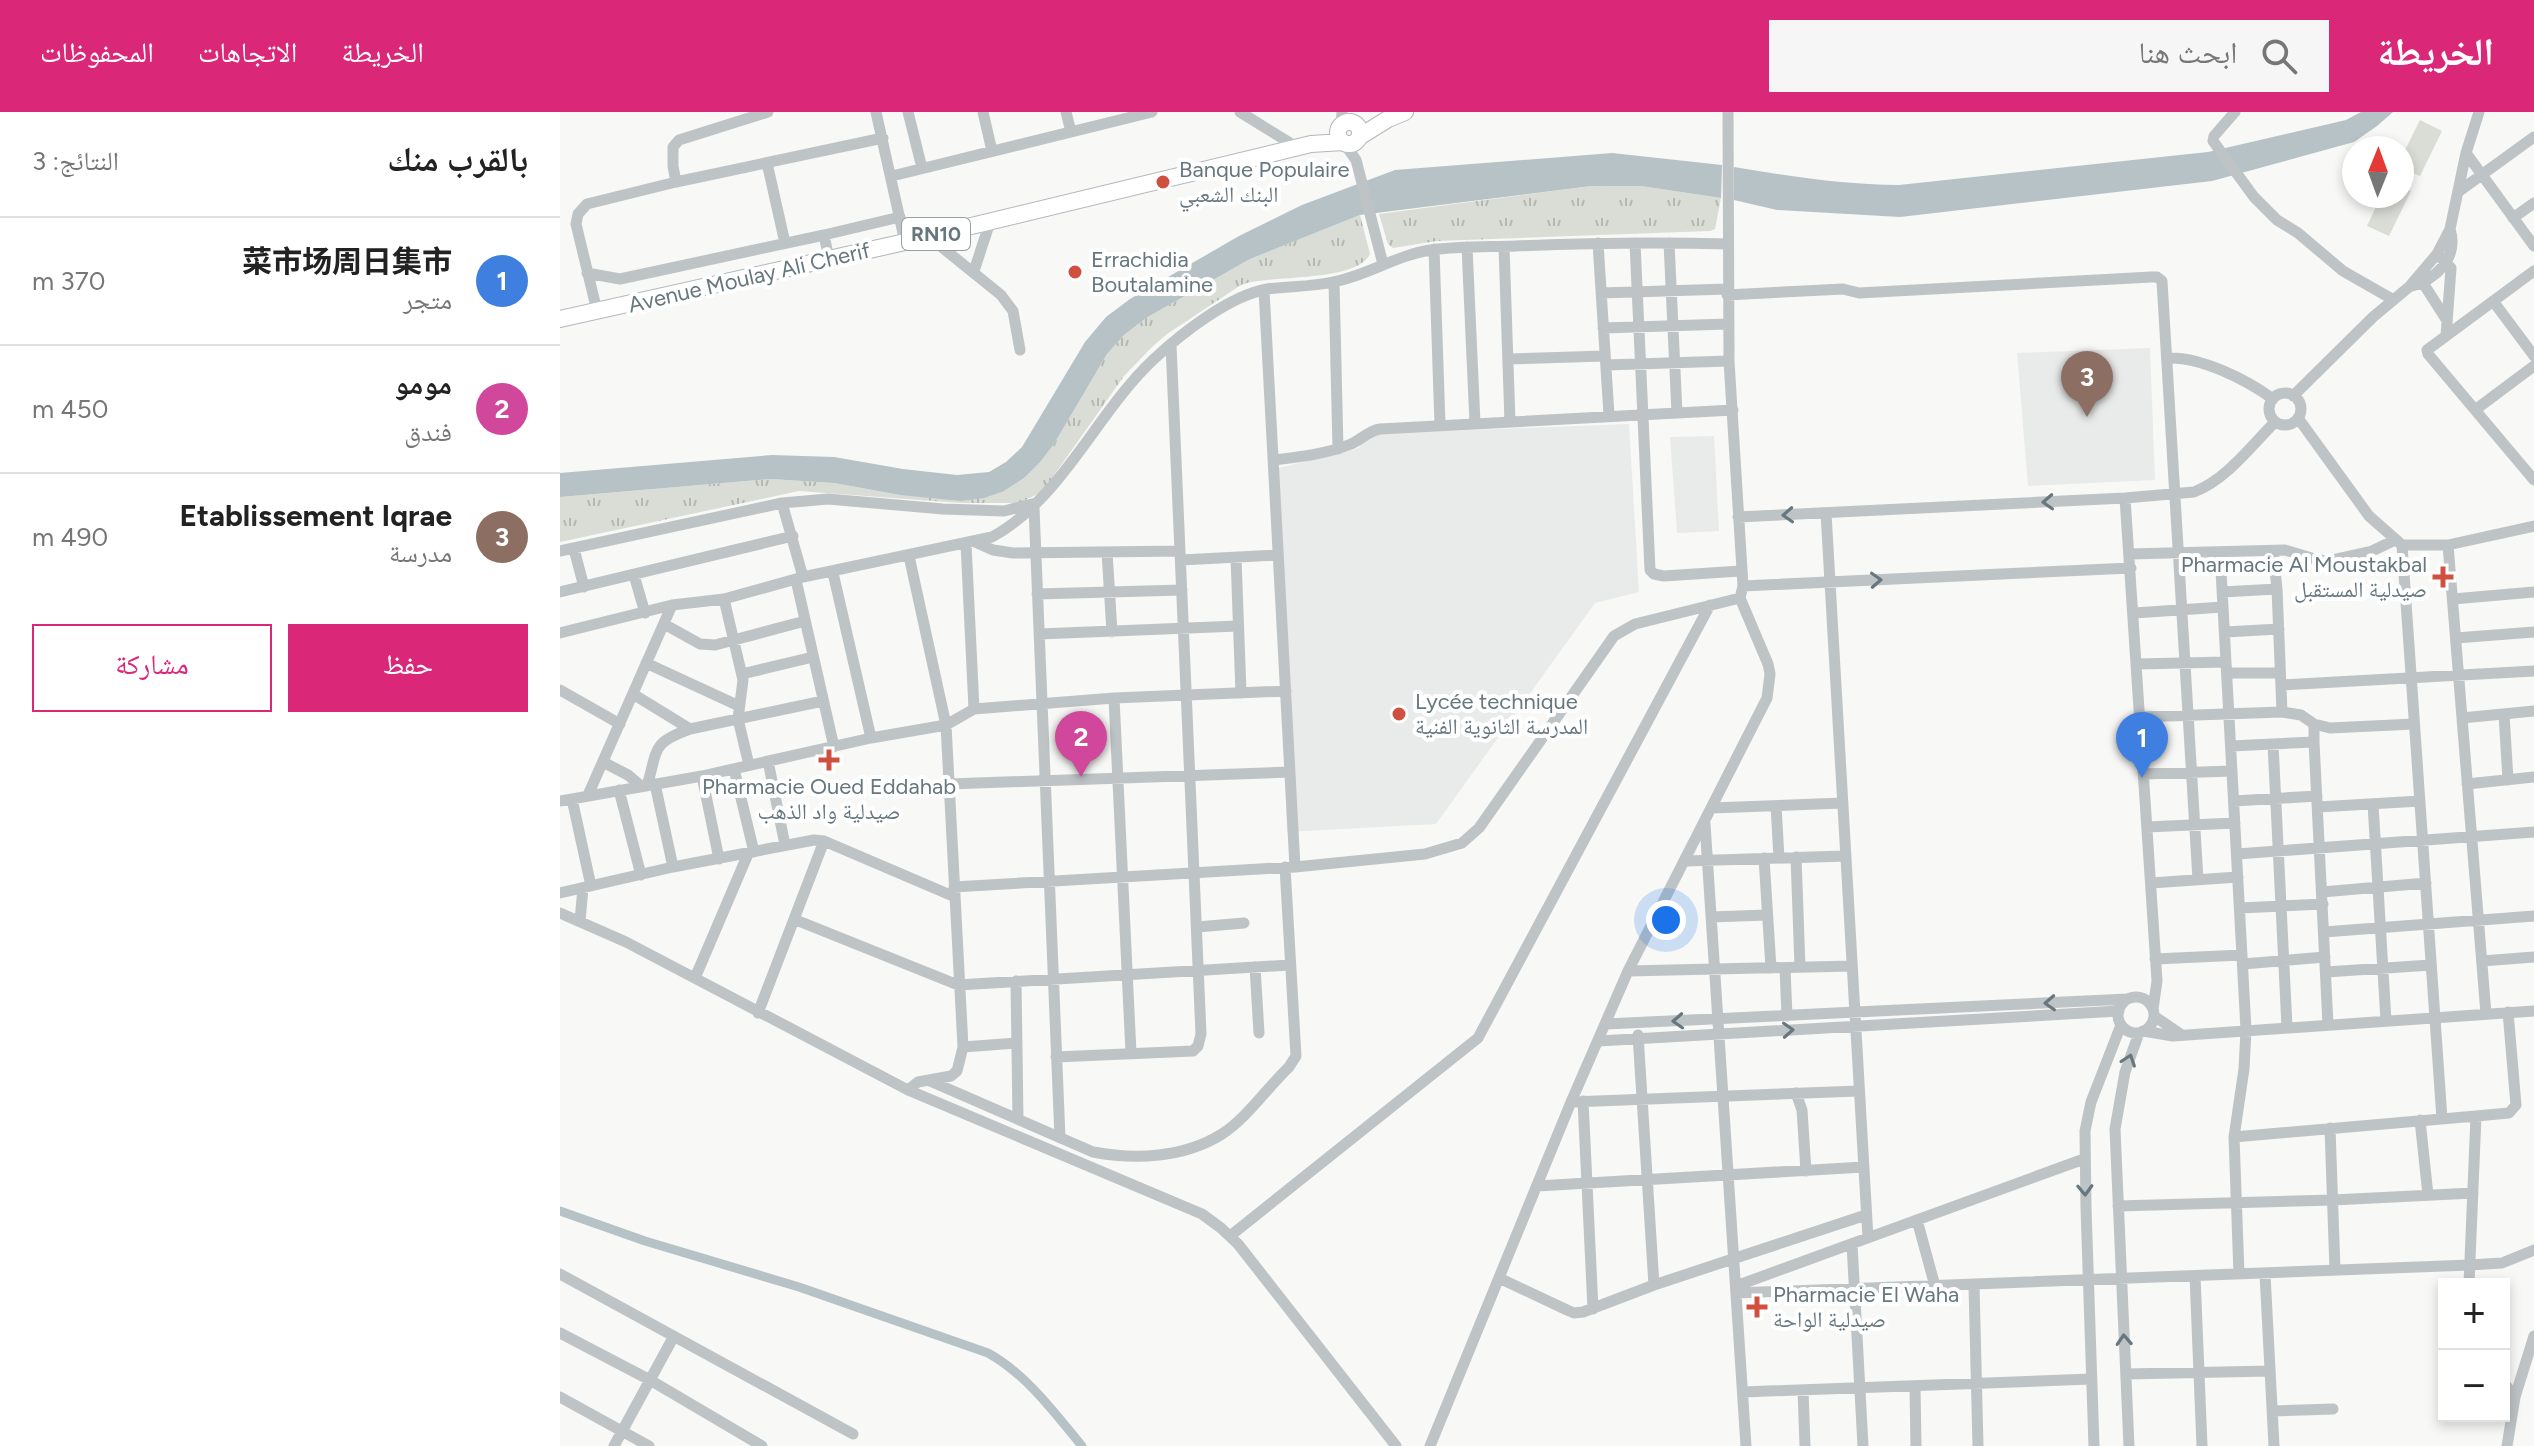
<!DOCTYPE html>
<html lang="ar">
<meta charset="utf-8">
<style>
body{margin:0;font-family:Figtree,"Noto Naskh Arabic","Noto Sans SC",sans-serif;background:#f6f6f6;color:#222;direction:rtl}
.controls{position:absolute;right:24px;bottom:24px;display:grid;overflow:hidden;border-radius:0px;box-shadow:0 4px 12px #0003}
.controls button{width:72px;height:72px;display:grid;place-items:center;padding:0;border:0;border-bottom:2px solid #e0e0e0;background:#fff;color:#222;font:40px sans-serif}
.compass{position:absolute;left:1782px;top:24px;width:72px;height:72px;border-radius:50%;background:#fff;box-shadow:0 4px 12px #0003;rotate:1deg}
.you{position:absolute;left:1106px;top:808px;width:28px;height:28px;margin:-20px;border:6px solid #fff;border-radius:50%;background:#1a73e8;box-shadow:0 0 0 12px #1a73e833}
.badge{display:grid;place-items:center;width:52px;height:52px;border-radius:50%;background:#db2777;color:#fff;font-size:26px;font-weight:700}
.pin{position:absolute;translate:-50% -66px;filter:drop-shadow(0 2px 4px #0008)}
.pin::after{content:'';position:absolute;top:42px;width:28px;height:24px;background:inherit;clip-path:polygon(0 0,100% 0,50% 100%)}
.list{margin:0;padding:0;list-style:none}
h2{display:flex;justify-content:space-between;align-items:center;height:104px;margin:0;padding:0 32px;font-size:34px}
h2 small{font-size:26px;font-weight:400;color:#767676}
.list li{display:grid;grid-template-columns:52px 1fr auto;gap:24px;align-items:center;box-sizing:border-box;height:128px;padding:0 32px;border-top:2px solid #e0e0e0}
.list b{display:block;font-size:30px;white-space:nowrap}
.list p{margin:0;font-size:26px;white-space:nowrap;color:#767676}
.list em{font-size:26px;font-style:normal;color:#767676}
.actions{display:flex;gap:16px;padding:24px 32px}
.actions a{flex:1;padding:18px 0;border:2px solid #db2777;border-radius:0px;text-align:center;font-size:28px;color:#db2777}
.actions .main{background:#db2777;color:#fff}
.icon{flex:none;width:44px;height:44px;fill:none;stroke:currentColor;stroke-width:2;stroke-linecap:round;stroke-linejoin:round}
.map{position:relative;flex:none;width:1974px;height:1334px;overflow:hidden;direction:ltr}
header{display:flex;align-items:center;gap:48px;box-sizing:border-box;height:112px;padding:0 40px;background:#db2777;color:#fff}
header strong{font-size:38px}
nav{display:flex;gap:44px;margin-inline-start:auto;font-size:28px}
.search{width:560px;height:72px;background:#f6f6f6;display:flex;align-items:center;gap:20px;box-sizing:border-box;padding:0 28px;border-radius:0px;color:#767676;font-size:30px}
main{display:flex}
aside{flex:1;background:#fff}
.map>svg:first-child{display:block}
.built{fill:#e9eaea}
.green{fill:#d9ddd6}
.park{fill:url(#park-tufts)}
.water{fill:#b6c2c5}
.lines{fill:none;stroke-linecap:round;stroke-linejoin:round}
.canal{stroke:#b6c2c5;stroke-width:9}
.primary-casing{stroke:#b2b7ba;stroke-width:18}
.minor{stroke:#bec3c5;stroke-width:11}
.primary{stroke:#fff;stroke-width:16}
.oneway{stroke:#66777e}
.poi-dot{fill:#d0503f;stroke:#fff;stroke-width:3}
.labels{text-anchor:middle;stroke-width:8;stroke-linejoin:round;paint-order:stroke}
.shield{fill:#fff;stroke:#94a0a5;stroke-width:2}
.shield-label{font-size:20px;font-weight:bold;fill:#66777e}
.poi-label{font-size:22px;fill:#66777e;stroke:#fff;text-anchor:start}
.street-label{font-size:22px;fill:#66777e;stroke:#fff}
</style>
<header>
<strong>الخريطة</strong>
<div class="search"><svg class="icon" aria-label="search" viewBox="0 0 24 24"><circle cx="10" cy="10" r="6"/><path d="M15 15l6 6"/></svg>ابحث هنا</div>
<nav><a>الخريطة</a><a>الاتجاهات</a><a>المحفوظات</a></nav>
</header>
<main>
<div class="map">
<svg width="1974" height="1334" viewBox="0 0 1974 1334">
<defs>
<pattern id="park-tufts" width="24" height="20" patternUnits="userSpaceOnUse" patternTransform="scale(2)"><rect width="24" height="20" fill="#d9ddd6"/><path d="M3 7l-1-3M5 7V3M7 7l1-3M15 17l-1-3M17 17v-4M19 17l1-3" fill="none" stroke="#b4b8b3"/></pattern>
</defs>
<rect width="100%" height="100%" fill="#f8f8f6"/>
<path class="built" d="M1590,236l5,132 -127,6 -11,-133z
M1069,312l10,168 -44,11 -159,221 -149,8 -12,-363 84,-21 5,-14z
M1154,324l5,95 -42,2 -7,-96z"/>
<path class="green" d="M1860,8l22,11 -22,45 -18,-8v-12z
M1842,75l9,4 -22,45 -22,-10 14,-30h21z"/>
<path class="park" d="M1031,74h50l80,12 -6,31 -5,2 -273,10 -44,7 -5,-4 -9,-30z
M800,103l10,39c-14,29 -99,20 -129,31l-74,49 -15,13 -28,29 -82,116 -23,11h-58l-162,-12 -239,51v-45l211,-18 63,4 66,12 104,-4 20,-13 30,-34 53,-90 17,-19 22,-17 104,-59z"/>
<path class="water" d="M1801,0h32l-16,14 -23,16 -142,39 -312,36 -123,-7 -43,-10v-33c54,9 110,18 165,18l309,-33 138,-32z
M1052,41l110,12 -1,33 -80,-12h-50l-231,29 -110,44 -104,59 -22,17 -17,19 -53,90 -14,18 -16,16 -20,13 -20,7 -23,3 -61,-6 -66,-12 -63,-4 -211,18v-24l212,-18 62,2 69,12 54,6 32,-3 17,-10 16,-15 63,-105 21,-25 24,-18 109,-63 63,-31 93,-35z"/>
<g class="lines">
<path class="canal" d="M0,1099l85,30 154,46 189,66c38,21 66,59 94,93"/>
<g class="primary-casing">
<path id="primary" d="M778 21a11 11 0 1 1 22 0a11 11 0 1 1-22 0Z
M799,25l29,-18 17,-7
M0,207l345,-77 406,-98 32,-2"/>
</g>
<path class="minor" d="M316,0l29,130
M348,0l14,56
M423,0l9,39
M506,0l5,20
M680,0l58,36
M1675,0l-21,24 -1,5 41,56 23,23 21,13 45,38 49,28
M781,14l1,-14
M784,31l12,17 27,104
M1906,41l68,93
M207,51l18,80
M332,64l260,-64
M116,70l-3,-16v-19l6,-7 89,-28
M1898,80l76,-55
M1953,106l21,-15
M368,124l73,59 12,16 7,39
M1038,131l11,172
M1075,131l15,327 4,4 10,2 76,-5
M1109,131l8,170
M907,135l8,176
M944,135l6,175
M874,137l6,175
M1877,142l14,14 -5,68
M269,147l-5,-24 76,-18
M414,159l16,-49
M1974,159l-107,79 1,4 106,126
M27,161l33,6 204,-44
M774,170l4,167
M1863,171l23,36
M1849,175c27,-7 50,-29 41,-58
M704,178l31,577
M1041,181l126,-4
M1167,183l116,-6 16,4 292,-16h6l5,4 36,599
M1933,189l41,55
M37,199l-21,-87 2,-10 9,-10 89,-22 207,-44
M1043,216l125,-4
M1607,246c33,-2 80,22 106,41
M948,247l97,-3
M1046,253l123,-4
M1709 297a16 16 0 1 1 32 0a16 16 0 1 1-32 0Z
M1733,284l80,-79 36,-30 28,-33 13,-25 16,-76 13,-41
M1915,298l59,-44
M1738,306l71,98 33,29h46l86,-19
M713,348c27,-3 53,-6 78,-16 11,-5 17,-13 29,-15l353,-19
M1565,386l32,483 -4,28
M222,391l21,74
M474,396l26,630
M1266,401l42,725
M1178,405l387,-19 69,-6c33,-13 57,-46 81,-70
M415,430l18,8 20,3 167,-2
M406,432l8,165
M1842,433l40,574
M1888,433l38,469
M14,437l10,38
M0,439l222,-48 46,-4 115,10 61,2 32,-8
M547,440l5,80
M1660,440l26,478 -2,39 -10,68
M1570,442l155,-4 33,10 9,1 45,-10 23,-11
M676,446l5,135
M621,448l97,-5
M273,461l38,165
M74,463l11,38
M236,468l38,167
M1183,474l388,-18
M0,480l233,-56
M1662,480l55,-3
M477,482l145,-4
M164,487l19,81 -5,39 11,46
M1893,487l81,-7
M1574,501l89,-6
M104,512l36,20 15,1 90,-24
M1665,520l54,-3
M0,521l112,-28 52,-6 79,-22 189,-40c71,-39 104,-124 162,-178 28,-26 75,-63 113,-70 22,-3 44,-2 66,-7 34,-6 63,-27 98,-32 28,-4 56,-3 85,-4 71,-3 141,-4 212,-2
M479,522l199,-8
M1896,526l78,-6
M86,551l93,43
M1577,552l89,-2
M1667,561h53
M182,562l71,-17
M1721,573l253,-14
M0,578l60,34
M73,582l57,35
M554,586l17,355
M1722,600l19,3 13,9
M1944,602l4,66
M1580,605l142,-5 -5,-123 -4,-38
M1902,606l72,-7
M1754,630l14,283
M1713,632l14,283
M1671,634l83,-4v-18l16,4 84,-4
M208,649l17,84
M43,650l25,13 13,11
M174,657l20,83
M1584,662l88,-3
M142,664l17,83
M95,672l18,83
M389,672l341,-12
M1907,672l67,-7
M87,674c11,-37 4,-43 43,-57l133,-28
M59,678l22,85
M28,683l84,-190
M12,687l19,87
M0,689l142,-25 169,-38 75,-13 28,-16 140,-11 172,-7
M1674,689l83,-5
M1813,692l13,217
M1216,694l3,52
M1758,695l102,-6
M1151,696l132,-5
M1145,712l41,622
M1587,715l88,-4
M1677,742l297,-22
M1236,745l4,110
M1204,746l7,110
M1126,749l160,-5
M1591,771l87,-6
M394,775l341,-20 130,-13 37,-11 17,-15 135,-192 21,-12 105,-26
M1762,780l104,-9
M0,781l113,-26 141,-27 10,1 131,56
M1680,796l83,-4
M0,801l66,29 282,148 294,124 19,14 17,16 158,202
M1151,805l56,-2
M236,808l162,65 331,-20
M20,809l3,-33
M637,815l47,-4
M1764,820l210,-16
M1595,847l87,-4
M1922,849l52,-4
M1683,852l82,-7
M695,855l4,66
M1225,856l2,48
M1068,859l224,-5
M1766,860l105,-7
M135,866l53,-124
M456,869l2,138
M1558 903a18 18 0 1 1 36 0a18 18 0 1 1-36 0Z
M198,901l66,-172
M1594,904l28,19
M1046,912l522,-25
M1583,919l30,5 361,-25
M1078,923l16,250
M1039,929l520,-30
M403,935l54,-4
M496,945l137,-6 5,-5 3,-12 -30,-689
M370,969l163,71c42,8 91,6 129,-18 24,-15 45,-46 67,-67l7,-11 -11,-189
M348,978l10,-8 33,-6 6,-5 6,-24 -17,-322 -37,-169
M1236,981l6,17 4,61
M1023,989l10,208
M1011,990l288,-11
M1860,1008l8,75
M1770,1016l5,142
M977,1074l327,-19
M1558,1094l215,-6 140,-7
M1357,1108l18,66
M670,1124l248,-198 232,-433
M1292,1132l11,202
M0,1162l293,160
M1679,1162l-5,-137 242,-21
M1705,1162l9,172
M1635,1164l7,170
M939,1166l68,32 7,3 9,-1 71,-27 212,-70
M1909,1172l7,-168 33,-3 7,-8 -8,-93
M1414,1173l4,161
M1176,1174l348,-127
M1176,1181l734,-28 32,-2 32,-13
M0,1221l90,47 112,66
M1566,1262l144,-3
M1944,1271l11,14 -8,49
M1355,1274l1,60
M1243,1278l2,56
M1183,1280l348,-13
M0,1285l89,49
M1955,1285l19,-61
M1713,1299l60,-2
M54,1334l60,-110
M870,1334l141,-344 57,-131 139,-273 3,-24 -2,-10 -28,-66 3,-12 -14,-225 -1,-249
M1534,1334l-8,-238 -1,-77 6,-29 30,-77
M1569,1334l-14,-317 10,-57 14,-39"/>
<use href="#primary" class="primary"/>
</g>
<defs><path id="oneway-chevron" d="M-2-3.5L2.5 0L-2 3.5" fill="none" stroke-width="1.6" stroke-linecap="round" stroke-linejoin="round" transform="scale(2)"/></defs>
<g class="oneway">
<use href="#oneway-chevron" transform="translate(1488 390) rotate(177)"/>
<use href="#oneway-chevron" transform="translate(1228 403) rotate(177)"/>
<use href="#oneway-chevron" transform="translate(1316 468) rotate(-3)"/>
<use href="#oneway-chevron" transform="translate(1490 891) rotate(177)"/>
<use href="#oneway-chevron" transform="translate(1118 909) rotate(177)"/>
<use href="#oneway-chevron" transform="translate(1228 918) rotate(-3)"/>
<use href="#oneway-chevron" transform="translate(1569 948) rotate(-71)"/>
<use href="#oneway-chevron" transform="translate(1525 1078) rotate(88)"/>
<use href="#oneway-chevron" transform="translate(1564 1228) rotate(-93)"/>
</g>
<g class="poi-dot">
<circle cx="603" cy="70" r="8"/>
<circle cx="515" cy="160" r="8"/>
<path d="M1879 453h8v8h8v8h-8v8h-8v-8h-8v-8h8z"/>
<circle cx="839" cy="602" r="8"/>
<path d="M265 636h8v8h8v8h-8v8h-8v-8h-8v-8h8z"/>
<path d="M1193 1183h8v8h8v8h-8v8h-8v-8h-8v-8h8z"/>
</g>
<g class="labels">
<rect class="shield" x="342" y="106" width="68" height="32" rx="6"/>
<g class="shield-label">
<text x="376" y="129">RN10</text>
</g>
<g class="poi-label">
<text x="619" y="65">Banque Populaire<tspan x="619" dy="25">البنك الشعبي</tspan></text>
<text x="531" y="155">Errachidia<tspan x="531" dy="25">Boutalamine</tspan></text>
<text x="1867" y="460" text-anchor="end">Pharmacie Al Moustakbal<tspan x="1867" dy="25">صيدلية المستقبل</tspan></text>
<text x="855" y="597">Lycée technique<tspan x="855" dy="25">المدرسة الثانوية الفنية</tspan></text>
<text x="269" y="682" text-anchor="middle">Pharmacie Oued Eddahab<tspan x="269" dy="25">صيدلية واد الذهب</tspan></text>
<text x="1213" y="1190">Pharmacie El Waha<tspan x="1213" dy="25">صيدلية الواحة</tspan></text>
</g>
<g class="street-label">
<text transform="translate(189 165) rotate(-13)" y="8">Avenue Moulay Ali Cherif</text>
</g>
</g>
</svg>
<div class="controls">
<button>+</button>
<button>−</button>
</div>
<svg class="compass" viewBox="-18 -18 36 36"><path d="M0-13l5 13h-10z" fill="#e53935"/><path d="M0 13l5-13h-10z" fill="#767676"/></svg>
<div class="you"></div>
<div class="pin badge" style="left:1582px;top:666px;background:#3f7fe0">1</div>
<div class="pin badge" style="left:521px;top:665px;background:#d1479c">2</div>
<div class="pin badge" style="left:1527px;top:305px;background:#8d6e63">3</div>
</div>
<aside>
<h2>بالقرب منك<small>النتائج: 3</small></h2>
<ul class="list">
<li><span class="badge" style="background:#3f7fe0">1</span><div><b>菜市场周日集市</b><p>متجر</p></div><em>370 m</em></li>
<li><span class="badge" style="background:#d1479c">2</span><div><b>مومو</b><p>فندق</p></div><em>450 m</em></li>
<li><span class="badge" style="background:#8d6e63">3</span><div><b>Etablissement Iqrae</b><p>مدرسة</p></div><em>490 m</em></li>
</ul>
<div class="actions"><a class="main">حفظ</a><a>مشاركة</a></div>
</aside>
</main>
